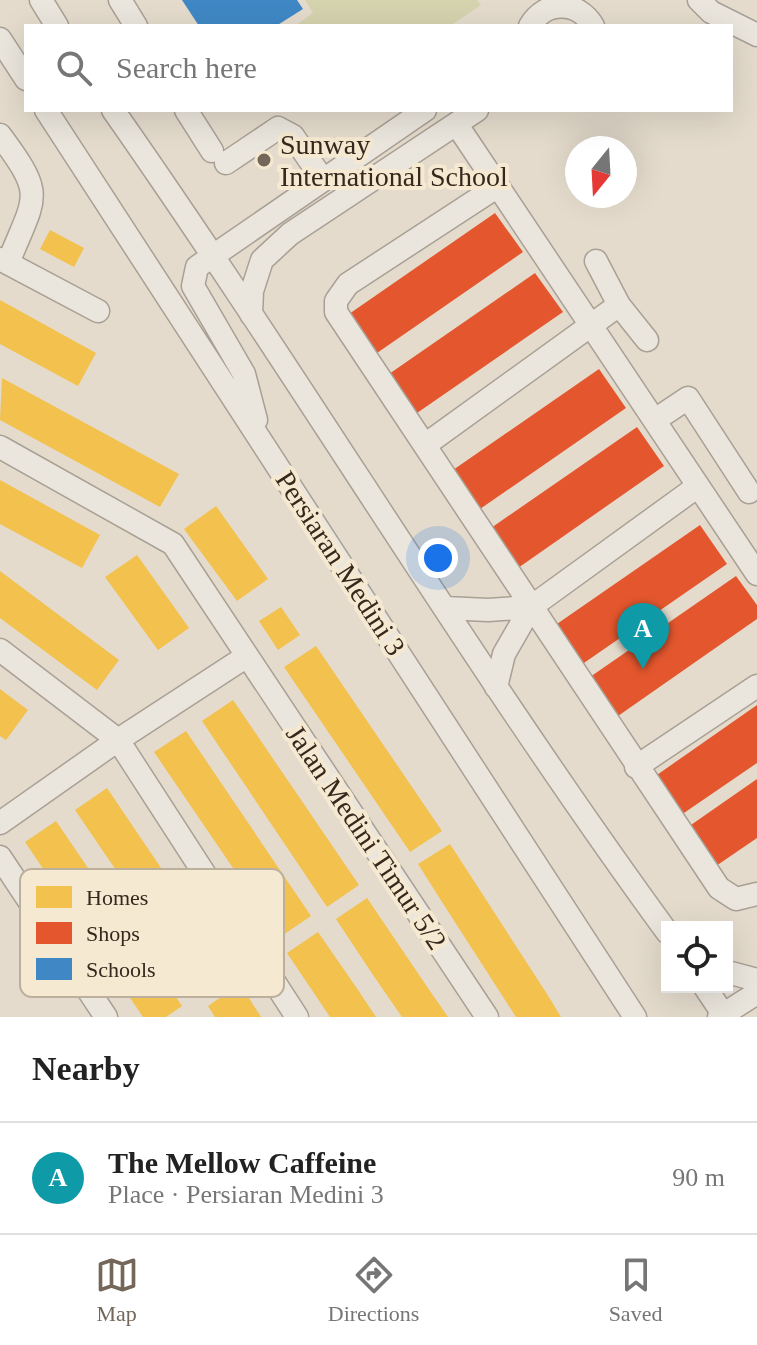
<!DOCTYPE html>
<meta charset="utf-8">
<style>
body{margin:0;font-family:"Times New Roman",serif;background:#f2f2f2;color:#222}
.controls{position:absolute;right:24px;bottom:24px;display:grid;overflow:hidden;border-radius:0px;box-shadow:0 8px 32px #0002}
.controls button{width:72px;height:72px;display:grid;place-items:center;padding:0;border:0;border-bottom:2px solid #e0e0e0;background:#fff;color:#222;font:40px sans-serif}
.compass{position:absolute;left:565px;top:136px;width:72px;height:72px;border-radius:50%;background:#fff;box-shadow:0 8px 32px #0002;rotate:198deg}
.you{position:absolute;left:438px;top:558px;width:28px;height:28px;margin:-20px;border:6px solid #fff;border-radius:50%;background:#1a73e8;box-shadow:0 0 0 12px #1a73e833}
.badge{display:grid;place-items:center;width:52px;height:52px;border-radius:50%;background:#74675a;color:#fff;font-size:26px;font-weight:700}
.pin{position:absolute;translate:-50% -66px;filter:drop-shadow(0 2px 4px #0008)}
.pin::after{content:'';position:absolute;top:42px;width:28px;height:24px;background:inherit;clip-path:polygon(0 0,100% 0,50% 100%)}
.list{margin:0;padding:0;list-style:none}
h2{display:flex;justify-content:space-between;align-items:center;height:104px;margin:0;padding:0 32px;font-size:34px}
h2 small{font-size:26px;font-weight:400;color:#767676}
.list li{display:grid;grid-template-columns:52px 1fr auto;gap:24px;align-items:center;box-sizing:border-box;height:112px;padding:0 32px;border-top:2px solid #e0e0e0}
.list b{display:block;font-size:30px;white-space:nowrap}
.list p{margin:0;font-size:26px;white-space:nowrap;color:#767676}
.list em{font-size:26px;font-style:normal;color:#767676}
.icon{flex:none;width:44px;height:44px;fill:none;stroke:currentColor;stroke-width:2;stroke-linecap:round;stroke-linejoin:round}
.map{position:relative;flex:none;width:757px;height:1017px;overflow:hidden}
.search{position:absolute;background:#fff;box-shadow:0 8px 32px #0002;left:24px;right:24px;top:24px;height:88px;display:flex;align-items:center;gap:20px;box-sizing:border-box;padding:0 28px;border-radius:0px;color:#767676;font-size:30px}
.sheet{height:216px;background:#fff}
nav{display:flex;justify-content:space-around;align-items:center;box-sizing:border-box;height:112px;border-top:2px solid #e0e0e0;background:#fff;font-size:22px;color:#767676}
nav a{display:grid;justify-items:center;gap:4px}
nav .on{color:#74675a}
.map>svg:first-child{display:block}
.green{fill:#d5d2ae}
.homes{fill:#f2c14e}
.shops{fill:#e4572e}
.schools{fill:#3f88c5}
.lines{fill:none;stroke-linecap:round;stroke-linejoin:round}
.minor-casing{stroke:#a9a095;stroke-width:25}
.minor{stroke:#ebe6dd;stroke-width:22}
.poi-dot{fill:#74675a;stroke:#f5e9d1;stroke-width:3}
.labels{text-anchor:middle;stroke-width:8;stroke-linejoin:round;paint-order:stroke}
.poi-label{font-size:28px;fill:#37281d;stroke:#f5e9d1;text-anchor:start}
.street-label{font-size:28px;fill:#37281d;stroke:#f5e9d1}
.key{fill:#f5e9d1;stroke:#bcaf9b;stroke-width:2}
.key-label{font-size:22px;fill:#37281d}
</style>
<div class="map">
<svg width="757" height="1017" viewBox="0 0 757 1017">
<rect width="100%" height="100%" fill="#e4dbcc"/>
<path class="green" d="M305,0h172l4,5 -31,21h-155l18,-13z"/>
<path class="homes" d="M50,230l34,18 -10,19 -34,-18z
M0,300l96,53 -18,33 -78,-42z
M2,378l177,96 -19,33 -160,-87z
M0,480l100,55 -18,33 -82,-44z
M216,506l52,73 -31,22 -53,-72z
M137,555l52,73 -31,22 -53,-73z
M0,571l119,89 -22,30 -97,-72z
M281,607l19,28 -22,15 -19,-29z
M316,646l126,185 -32,21 -126,-185z
M0,689l28,21 -22,30 -6,-4z
M233,700l126,185 -32,22 -125,-186z
M186,731l125,185 -31,21 -126,-185z
M107,788l125,185 -31,22 -126,-185z
M56,821l126,185 -16,11h-23l-118,-175z
M450,844l97,150 14,23h-45l-74,-115 -24,-38z
M367,898l63,93 18,26h-46l-29,-42 -37,-56z
M318,932l38,55 20,30h-46l-43,-64z
M240,984l21,33h-46l-7,-11z"/>
<path class="shops" d="M495,213l28,39 -146,101 -28,-39z
M535,273l28,39 -146,101 -28,-39z
M599,369l27,39 -146,101 -27,-39z
M637,427l27,39 -146,102 -27,-40z
M700,525l27,39 -146,101 -27,-39z
M736,576l21,29v14l-139,97 -28,-39z
M757,705v58l-76,52 -27,-38z
M757,779v59l-41,28 -28,-39z"/>
<path class="schools" d="M182,0h115l6,9 -27,17h-77z"/>
<g class="lines">
<g class="minor-casing">
<path id="minor" d="M41,0l16,26
M120,0l16,26
M699,0l12,12 46,23
M530,26c15,-26 48,-26 63,0
M0,39l26,40
M46,110l589,907
M113,110c190,271 359,555 554,822
M186,110l26,41
M457,125l300,449
M0,135c46,62 36,59 8,128
M226,163l52,-35 15,8 30,44
M498,186l-150,98 -12,17v11l383,576 17,11 21,-5
M0,259l98,52
M596,261l23,44 28,35
M251,314l1,-23 10,-31 28,-26 187,-124
M256,420l-12,-46 -51,-88 4,-19 228,-157
M655,420l33,-22 61,94
M425,445l194,-140
M0,447l173,97 314,473
M445,608l43,2 43,-3
M0,650l118,90 179,277
M496,687l8,-33 27,-47 167,-121
M636,767l121,-81
M0,823l118,-83 129,-84
M0,857l106,160
M727,972l30,8
M705,987l20,30
M719,1017l38,-24"/>
</g>
<use href="#minor" class="minor"/>
</g>
<circle class="poi-dot" cx="264" cy="160" r="8"/>
<g class="labels">
<g class="poi-label">
<text x="280" y="154">Sunway<tspan x="280" dy="32">International School</tspan></text>
</g>
<g class="street-label">
<text transform="translate(341 563) rotate(57)" y="10">Persiaran Medini 3</text>
<text transform="translate(367 837) rotate(56)" y="10">Jalan Medini Timur 5/2</text>
</g>
</g>
<rect x="20" y="869" width="264" height="128" rx="12" class="key"/>
<rect x="36" y="886" width="36" height="22" fill="#f2c14e"/>
<rect x="36" y="922" width="36" height="22" fill="#e4572e"/>
<rect x="36" y="958" width="36" height="22" fill="#3f88c5"/>
<g class="key-label">
<text x="86" y="905">Homes</text>
<text x="86" y="941">Shops</text>
<text x="86" y="977">Schools</text>
</g>
</svg>
<div class="controls">
<button><svg class="icon" aria-label="locate" viewBox="0 0 24 24"><circle cx="12" cy="12" r="6"/><path d="M12 2v4M12 18v4M2 12h4M18 12h4"/></svg></button>
</div>
<svg class="compass" viewBox="-18 -18 36 36"><path d="M0-13l5 13h-10z" fill="#e53935"/><path d="M0 13l5-13h-10z" fill="#767676"/></svg>
<div class="you"></div>
<div class="pin badge" style="left:643px;top:669px;background:#0f9aa8">A</div>
<div class="search"><svg class="icon" aria-label="search" viewBox="0 0 24 24"><circle cx="10" cy="10" r="6"/><path d="M15 15l6 6"/></svg>Search here</div>
</div>
<section class="sheet">
<h2>Nearby<small></small></h2>
<ul class="list">
<li><span class="badge" style="background:#0f9aa8">A</span><div><b>The Mellow Caffeine</b><p>Place · Persiaran Medini 3</p></div><em>90 m</em></li>
</ul>
</section>
<nav>
<a class="on"><svg class="icon" aria-label="map" viewBox="0 0 24 24"><path d="M3 6l6-2 6 2 6-2v14l-6 2-6-2-6 2zM9 4v14M15 6v14"/></svg>Map</a>
<a><svg class="icon" aria-label="directions" viewBox="0 0 24 24"><path d="M12 3l9 9-9 9-9-9zM9 14v-3h6M13 9l2 2-2 2"/></svg>Directions</a>
<a><svg class="icon" aria-label="saved" viewBox="0 0 24 24"><path d="M7 4h10v16l-5-4-5 4z"/></svg>Saved</a>
</nav>
